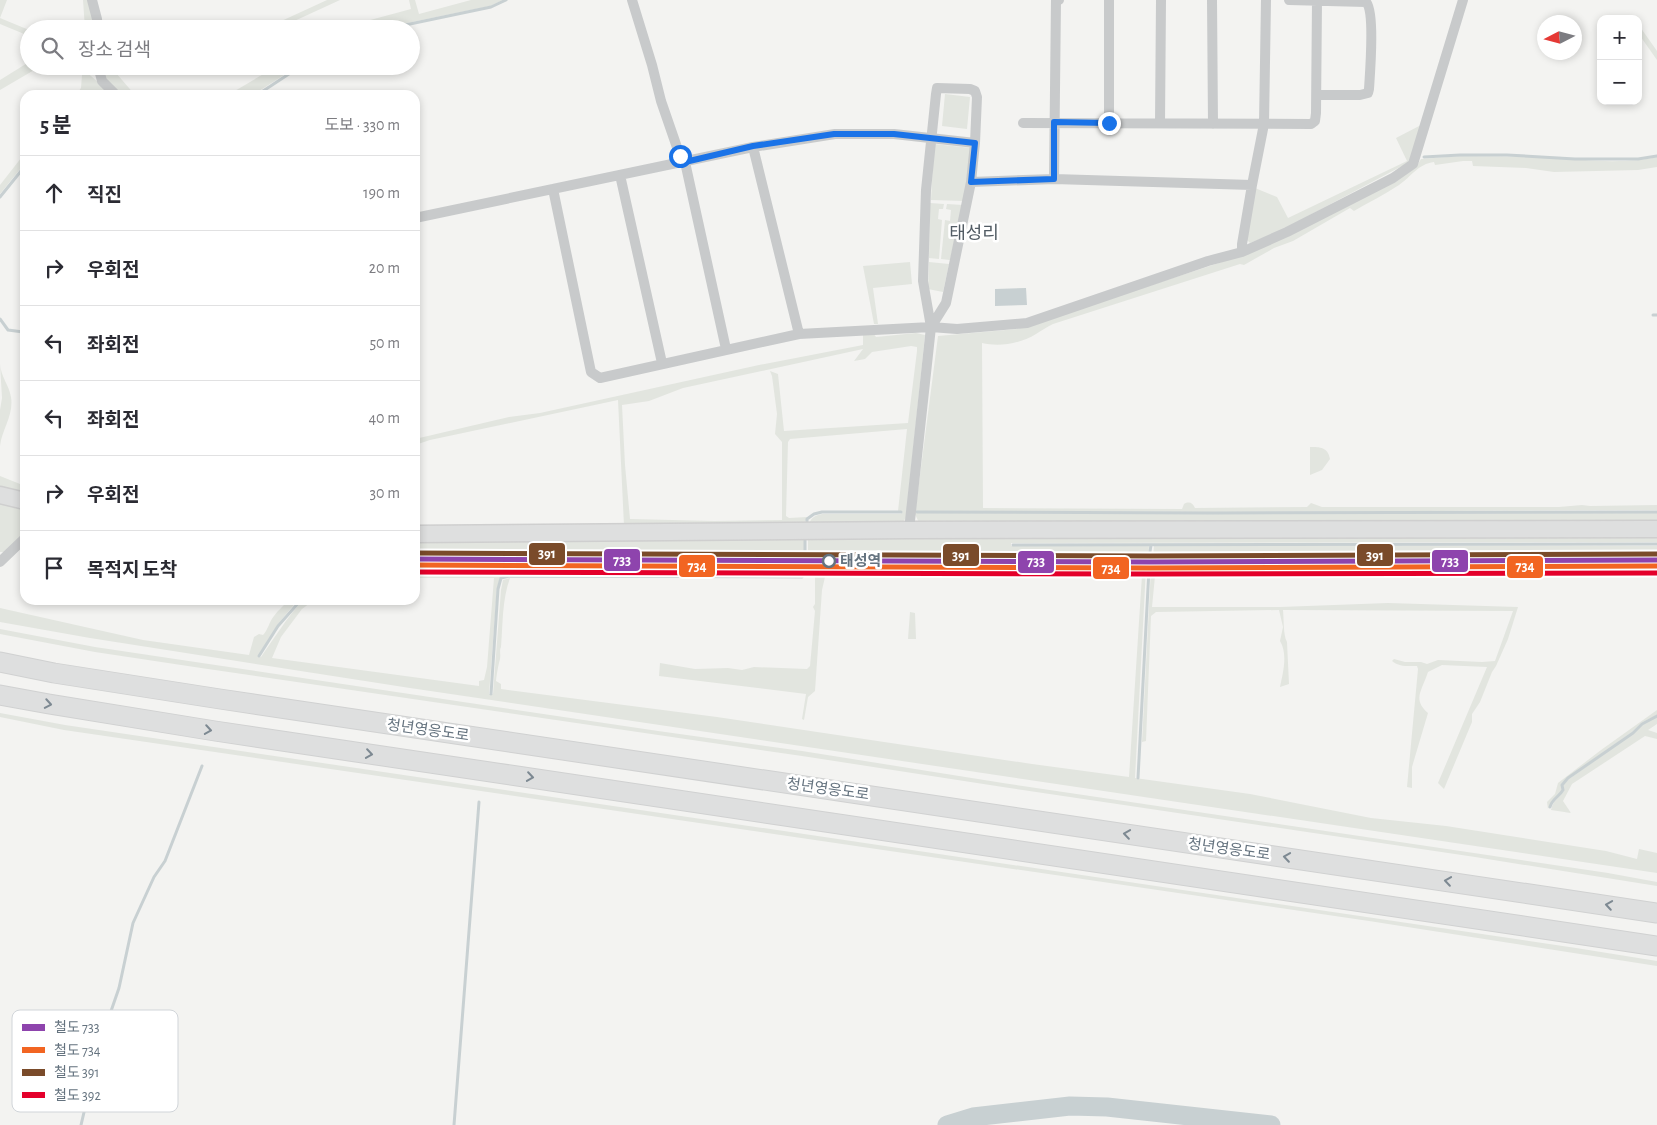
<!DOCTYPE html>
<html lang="ko">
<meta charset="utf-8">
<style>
body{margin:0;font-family:"Alegreya Sans","Noto Sans KR",sans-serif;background:#f2f2f3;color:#2b2b33}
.controls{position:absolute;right:15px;top:15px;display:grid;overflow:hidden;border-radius:10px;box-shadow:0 2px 8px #0003}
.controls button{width:45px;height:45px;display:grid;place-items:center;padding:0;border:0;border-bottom:1px solid #e1e1e2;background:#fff;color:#2b2b33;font:25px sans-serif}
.compass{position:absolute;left:1537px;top:15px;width:45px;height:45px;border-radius:50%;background:#fff;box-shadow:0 2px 8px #0003;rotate:264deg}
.stop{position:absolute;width:15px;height:15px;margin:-11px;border:4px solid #1a73e8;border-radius:50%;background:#fff}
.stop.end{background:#1a73e8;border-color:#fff;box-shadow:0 1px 5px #0008}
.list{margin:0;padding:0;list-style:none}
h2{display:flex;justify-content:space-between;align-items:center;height:65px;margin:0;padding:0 20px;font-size:21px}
h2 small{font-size:16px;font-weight:400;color:#7c7c81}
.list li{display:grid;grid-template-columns:32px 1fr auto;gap:15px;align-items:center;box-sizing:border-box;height:75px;padding:0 20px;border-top:1px solid #e1e1e2}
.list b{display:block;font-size:19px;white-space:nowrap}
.list em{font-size:16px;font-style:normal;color:#7c7c81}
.icon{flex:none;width:28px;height:28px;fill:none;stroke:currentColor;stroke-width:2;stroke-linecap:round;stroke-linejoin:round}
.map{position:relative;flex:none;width:1657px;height:1125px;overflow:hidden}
.search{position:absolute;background:#fff;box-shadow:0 2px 8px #0003;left:20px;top:20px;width:400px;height:55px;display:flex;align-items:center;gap:12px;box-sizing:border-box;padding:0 18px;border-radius:28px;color:#7c7c81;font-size:19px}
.panel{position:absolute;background:#fff;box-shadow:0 2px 8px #0003;left:20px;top:90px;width:400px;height:515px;border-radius:15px}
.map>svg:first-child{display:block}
.green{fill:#e2e5df;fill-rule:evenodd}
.water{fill:#c8d0d2}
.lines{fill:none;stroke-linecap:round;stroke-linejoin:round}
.stream{stroke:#c8d0d2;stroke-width:3}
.river{stroke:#c8d0d2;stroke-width:19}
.primary-casing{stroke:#cfcfcf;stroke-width:19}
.motorway-casing{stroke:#d0d1d1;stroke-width:21}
.minor{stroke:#c8cacb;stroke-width:10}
.primary{stroke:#dedfdf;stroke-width:16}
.motorway{stroke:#dedfdf;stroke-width:19}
.rail-1-casing{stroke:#fff;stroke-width:9}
.rail-2-casing{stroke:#fff;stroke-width:9}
.rail-3-casing{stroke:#fff;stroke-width:9}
.rail-4-casing{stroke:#fff;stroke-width:9}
.rail-1{stroke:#8e44ad;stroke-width:5}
.rail-2{stroke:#f26522;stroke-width:5}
.rail-3{stroke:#7a4b2a;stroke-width:5}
.rail-4{stroke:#e4002b;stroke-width:5}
.oneway{stroke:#7d8992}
.route{stroke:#1a73e8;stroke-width:6}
.stop-dot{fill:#fff;stroke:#65737f;stroke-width:2.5}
.labels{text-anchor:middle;stroke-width:5;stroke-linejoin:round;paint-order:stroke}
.stop-label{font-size:15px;font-weight:bold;fill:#65737f;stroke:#fff;text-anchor:start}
.street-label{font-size:15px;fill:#65737f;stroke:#fff}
.quarter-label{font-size:18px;fill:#525c64;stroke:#fff}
.key{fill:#fff;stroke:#d1d5d9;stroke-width:1}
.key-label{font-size:14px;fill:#65737f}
.line-badge{stroke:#fff;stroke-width:2}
.badge-label{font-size:14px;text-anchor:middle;font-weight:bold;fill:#fff}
</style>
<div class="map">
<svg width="1657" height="1125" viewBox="0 0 1657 1125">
<rect width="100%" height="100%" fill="#f3f3f1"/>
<path class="green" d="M0,0h7l-7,18 29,12v6l-29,-12z
M83,0h7l6,29h-11z
M327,0h13l-63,29h-13z
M409,0h6l4,14 52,-14h32l-13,6 -112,23h-41l74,-20z
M1638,24l19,27v9l-19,-27z
M29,62v4h12l-41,24v-10z
M72,66h7l5,4 29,25h-6l-6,-3 -7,3h-18l5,-7 1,-13z
M101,66h9l25,29h-14l-16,-16z
M277,66h21l-45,29h-25z
M945,94l25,3 -3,32 -25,-3z
M1421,125l-9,35 -8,5 -126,67 -28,11 -3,-3 8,-52 22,9 11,21 119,-57 -11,-23z
M934,144l37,4 -7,53 -33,-1z
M25,153v10l-25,31v-9z
M1460,156l103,1c23,5 71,6 94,0v10l-19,3 -84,2 -28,-4 -53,-2 -1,-5h-9l-28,4 -1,-3c-16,2 -22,14 -35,23 -15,10 -30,17 -45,26l-4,-3 -57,33 -19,7 -30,17 -4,-1 -187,60c-6,3 -11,6 -17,10 -16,10 -37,13 -54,9l1,165 199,1 2,-5c5,-3 9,-1 11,4l112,-1 4,-4 11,4h237l23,-2 8,1 67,-1v5l-444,2 -293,-1 -1,1 201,2 537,-1v10l-737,2 -5,-11 23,-178 79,-7 208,-68 193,-97 3,-5z
M930,203l14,1 -1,5h-4l-1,10 4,1 -3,39 -10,-1z
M947,204l16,1 -13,55 -9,-1 4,-39 5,1 1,-11 -5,-1z
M910,262l2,22 -39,4 5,36h-4l-11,-58z
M929,262l20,2 -6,28 -15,-3z
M863,333l11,1 2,3 40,-4 9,2 -19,183 -5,6 -92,2c1,-8 5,-10 13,-12h79l1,-2 -4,-1 9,-82 -117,10 -2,3 -2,74 3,2 18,-1 -3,9h-180l-6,-126 -188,40 -15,5v-6l94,-22 31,-4 219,-48 104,-20zM911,346l6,1v4l-9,72 -124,8 -6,-57 -8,-3 2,5 5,38 -2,20 7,8v78l-68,1 -84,-2 -5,-54 -3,-60 27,-4 34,-13 180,-39 -9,12 11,-2 7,-7z
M0,364c1,13 9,21 11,33 3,18 -9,32 -11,49v-36l2,-12z
M1310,447c10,0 18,0 20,12l-8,11 -12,5z
M0,476l25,10v8l-25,-7z
M0,501l25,7v24l-19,20h-6z
M1657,535v7l-646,1v3h138l-1,11 -340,-3v-17z
M804,537v20l-389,-2v-17z
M1154,546h503v11h-504z
M415,568h388l-2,7 -291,-1 -10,3 -3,12 -8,105h4l8,-104 2,-10 7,-2c-8,22 -7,45 -9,69 -2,4 0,7 -1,12 -2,8 -3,13 -4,22l5,3v5l216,28 315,47 97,13 13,-202 -317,2 -3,13 -7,101 -7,6 -4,23 -2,-1 4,-25 -147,-18 1,-13 35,6 33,-1 14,2 12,-3 53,2 3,-3 5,-55 -2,-4 2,-3v-27h-7l1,-9h337l-11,210 115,16 121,24 75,8 160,25 31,8 2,-10 18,4v20l-1247,-185 -320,-50 -90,-16v-14l143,32 106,15 5,-18 5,-3 4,1c5,-5 6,-13 11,-19 4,-6 10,-10 14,-16h10l-20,24 -20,32 3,1c14,-20 25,-38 42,-57h11l-12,9 -21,28 -9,21 207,28v-5l5,-1 3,-13 7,-89h-79z
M1151,568h506v7l-174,2 -94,-2 -234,1 -3,31h128l108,-4 130,4 -10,32 -12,27 -4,6 -12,30 -8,12v8l-28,67 -6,-6 49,-116 -45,-2 -14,7c-6,19 -16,27 0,41l-16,54v21l-5,-1 11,-118 -1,-3c-9,0 -18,1 -25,-5l2,-2 11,3h16l6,2 11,-4 44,2 13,-1 18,-50 -230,-1c1,9 0,25 4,32l2,42 -9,3c3,-14 8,-33 0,-46l3,-14 -4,-17 -123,2 -5,4 -5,125 -4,1z
M910,612l5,1 1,26h-8z
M0,629l95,18 107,16 456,68 144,20 201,32 605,90 49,9v4l-182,-29 -472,-70 -201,-31 -601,-88 -106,-16 -95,-18z
M1657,710v5l-16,8 -9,9 -64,45 -7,7 1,6c-5,8 -10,8 -14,19l-1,-7 8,-8 3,-11 43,-33z
M0,713l65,12 1511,223 81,13v5l-288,-45 -1305,-191 -64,-13z
M1657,717v7l-9,6 9,3v6l-12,-3 -73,48 -9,17 8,12 -20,-3c2,-10 8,-12 13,-19l-1,-6 6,-6 65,-46 8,-8z"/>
<path class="water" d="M1026,288l1,17 -32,1v-17z"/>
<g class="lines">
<path class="stream" d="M386,29l105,-22 15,-7
M96,95l5,-1 3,1
M257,95l44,-29
M1424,157l36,-2h47l68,4h63l19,-3
M0,197l25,-31
M1653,315h4
M0,319l8,11 15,2 2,3
M917,512l296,1 444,-1
M807,525v-6l7,-5 8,-2h79
M1013,545l644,-1
M805,556v-20
M1149,558l2,-13
M259,656l19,-30 23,-26
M491,694l7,-105 3,-11 9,-2 292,1 4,-8
M1138,778l11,-209
M1550,807c2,-8 9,-10 13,-17l-1,-5 6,-7 65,-45 9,-9 15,-8
M81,1125l20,-85 18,-52 14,-65 21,-46 11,-16 37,-95
M454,1125l25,-323"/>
<path class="river" d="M947,1125l26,-8 97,-11 37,1 164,18"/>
<g class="primary-casing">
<path id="primary" d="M0,495l25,6
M415,534l494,-4 748,-1"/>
</g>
<g class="motorway-casing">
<path id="motorway" d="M0,662l54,11 166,26 1437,214
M0,695l49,9 166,27 1442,215"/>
</g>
<path class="minor" d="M92,0l5,19 1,10
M632,0l20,65 9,36 19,55 5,6 41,187
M1212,0l1,124
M1289,0l77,2c9,9 4,71 3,87l-1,4 -8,2h-43
M98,66l4,15 14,14
M1023,123l288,1 4,-3 1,-8 1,-112
M1109,123v-123
M1160,123l1,-123
M753,147l46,187
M620,175l42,188
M1054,179l2,-179h3
M971,182l83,-3 198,6 -10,59v8
M1252,185l12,-61 2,-124
M553,189l38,183 9,6 199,-44 132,-7 26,2 70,-6 181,-62 34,-9 45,-20 106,-54 20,-14 50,-164
M415,218l338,-71 82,-13h59l81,9
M909,530l22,-203 15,-24 25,-121 4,-39 2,-46 -2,-6 -5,-2 -33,-1 -1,6 -10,96 -3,91 8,46
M0,562l25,-24"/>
<use href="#primary" class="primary"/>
<use href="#motorway" class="motorway"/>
<g class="rail-1-casing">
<path id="rail-1" d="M415,559l735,3 507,-2"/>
</g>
<g class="rail-2-casing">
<path id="rail-2" d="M415,565l735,3 507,-2"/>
</g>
<g class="rail-3-casing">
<path id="rail-3" d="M415,553l735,3 507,-2"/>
</g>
<g class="rail-4-casing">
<path id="rail-4" d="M415,572l735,2 507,-1"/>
</g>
<use href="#rail-1" class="rail-1"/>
<use href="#rail-2" class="rail-2"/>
<use href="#rail-3" class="rail-3"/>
<use href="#rail-4" class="rail-4"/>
</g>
<defs><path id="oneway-chevron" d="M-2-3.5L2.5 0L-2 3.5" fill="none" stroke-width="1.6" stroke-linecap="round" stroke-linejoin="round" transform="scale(1.25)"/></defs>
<g class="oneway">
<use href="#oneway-chevron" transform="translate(48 704) rotate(10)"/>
<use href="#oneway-chevron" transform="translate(208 730) rotate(9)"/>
<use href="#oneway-chevron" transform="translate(369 754) rotate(8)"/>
<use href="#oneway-chevron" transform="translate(530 777) rotate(8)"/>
<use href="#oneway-chevron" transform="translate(1127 834) rotate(-172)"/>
<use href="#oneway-chevron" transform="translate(1287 857) rotate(-172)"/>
<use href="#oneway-chevron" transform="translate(1448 881) rotate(-172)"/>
<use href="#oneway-chevron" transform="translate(1609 905) rotate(-171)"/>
</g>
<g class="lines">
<path class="route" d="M680,156l5,6 68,-16 81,-12h60l81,9 -4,39 83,-3v-57l55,1"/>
</g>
<circle class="stop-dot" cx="829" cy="561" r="6"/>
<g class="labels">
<g class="stop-label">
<text x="840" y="566">태성역</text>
</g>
<g class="street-label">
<text transform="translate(428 730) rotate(8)" y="5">청년영웅도로</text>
<text transform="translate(828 789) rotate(8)" y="5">청년영웅도로</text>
<text transform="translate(1229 849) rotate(8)" y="5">청년영웅도로</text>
</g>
<g class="quarter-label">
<text x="974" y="239">태성리</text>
</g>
</g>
<rect x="12" y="1010" width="166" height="102" rx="8" class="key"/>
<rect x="22" y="1024" width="23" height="7" fill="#8e44ad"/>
<rect x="22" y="1047" width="23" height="6" fill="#f26522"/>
<rect x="22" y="1069" width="23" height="7" fill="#7a4b2a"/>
<rect x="22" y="1092" width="23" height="6" fill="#e4002b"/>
<g class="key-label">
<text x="54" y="1032">철도 733</text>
<text x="54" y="1055">철도 734</text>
<text x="54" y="1077">철도 391</text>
<text x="54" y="1100">철도 392</text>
</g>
<g class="line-badge">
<rect x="528" y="542" width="38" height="24" rx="5" fill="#7a4b2a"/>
<rect x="1356" y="543" width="38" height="24" rx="5" fill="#7a4b2a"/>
<rect x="942" y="543" width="38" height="24" rx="5" fill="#7a4b2a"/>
<rect x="603" y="548" width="38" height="24" rx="5" fill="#8e44ad"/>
<rect x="1431" y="549" width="38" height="24" rx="5" fill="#8e44ad"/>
<rect x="1017" y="550" width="38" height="24" rx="5" fill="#8e44ad"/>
<rect x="678" y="554" width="38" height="24" rx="5" fill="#f26522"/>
<rect x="1506" y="555" width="38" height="24" rx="5" fill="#f26522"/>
<rect x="1092" y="556" width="38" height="24" rx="5" fill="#f26522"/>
</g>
<g class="badge-label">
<text x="547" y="558">391</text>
<text x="1375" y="560">391</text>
<text x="961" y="560">391</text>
<text x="622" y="565">733</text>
<text x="1450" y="566">733</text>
<text x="1036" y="566">733</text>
<text x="697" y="571">734</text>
<text x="1525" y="571">734</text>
<text x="1111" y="573">734</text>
</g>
</svg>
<div class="controls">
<button>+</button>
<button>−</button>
</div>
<svg class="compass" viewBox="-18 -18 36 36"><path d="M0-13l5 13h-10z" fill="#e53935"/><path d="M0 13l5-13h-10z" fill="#7c7c81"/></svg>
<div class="stop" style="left:680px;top:156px"></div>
<div class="stop end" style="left:1109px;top:123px"></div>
<div class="search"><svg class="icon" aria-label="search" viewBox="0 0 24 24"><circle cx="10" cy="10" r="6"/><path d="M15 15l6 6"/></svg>장소 검색</div>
<section class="panel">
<h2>5 분<small>도보 · 330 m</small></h2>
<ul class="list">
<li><svg class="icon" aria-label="ahead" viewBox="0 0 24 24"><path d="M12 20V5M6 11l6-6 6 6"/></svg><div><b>직진</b></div><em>190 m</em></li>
<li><svg class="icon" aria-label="right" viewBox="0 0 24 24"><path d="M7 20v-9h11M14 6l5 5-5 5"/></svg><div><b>우회전</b></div><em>20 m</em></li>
<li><svg class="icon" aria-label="left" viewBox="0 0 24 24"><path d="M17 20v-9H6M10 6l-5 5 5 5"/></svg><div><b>좌회전</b></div><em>50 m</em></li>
<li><svg class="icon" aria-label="left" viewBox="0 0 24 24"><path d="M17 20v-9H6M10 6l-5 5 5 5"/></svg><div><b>좌회전</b></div><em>40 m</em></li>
<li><svg class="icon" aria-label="right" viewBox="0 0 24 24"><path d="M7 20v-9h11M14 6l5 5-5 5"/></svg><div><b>우회전</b></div><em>30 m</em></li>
<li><svg class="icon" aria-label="arrive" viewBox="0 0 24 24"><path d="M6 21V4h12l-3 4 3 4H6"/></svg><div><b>목적지 도착</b></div></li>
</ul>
</section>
</div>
